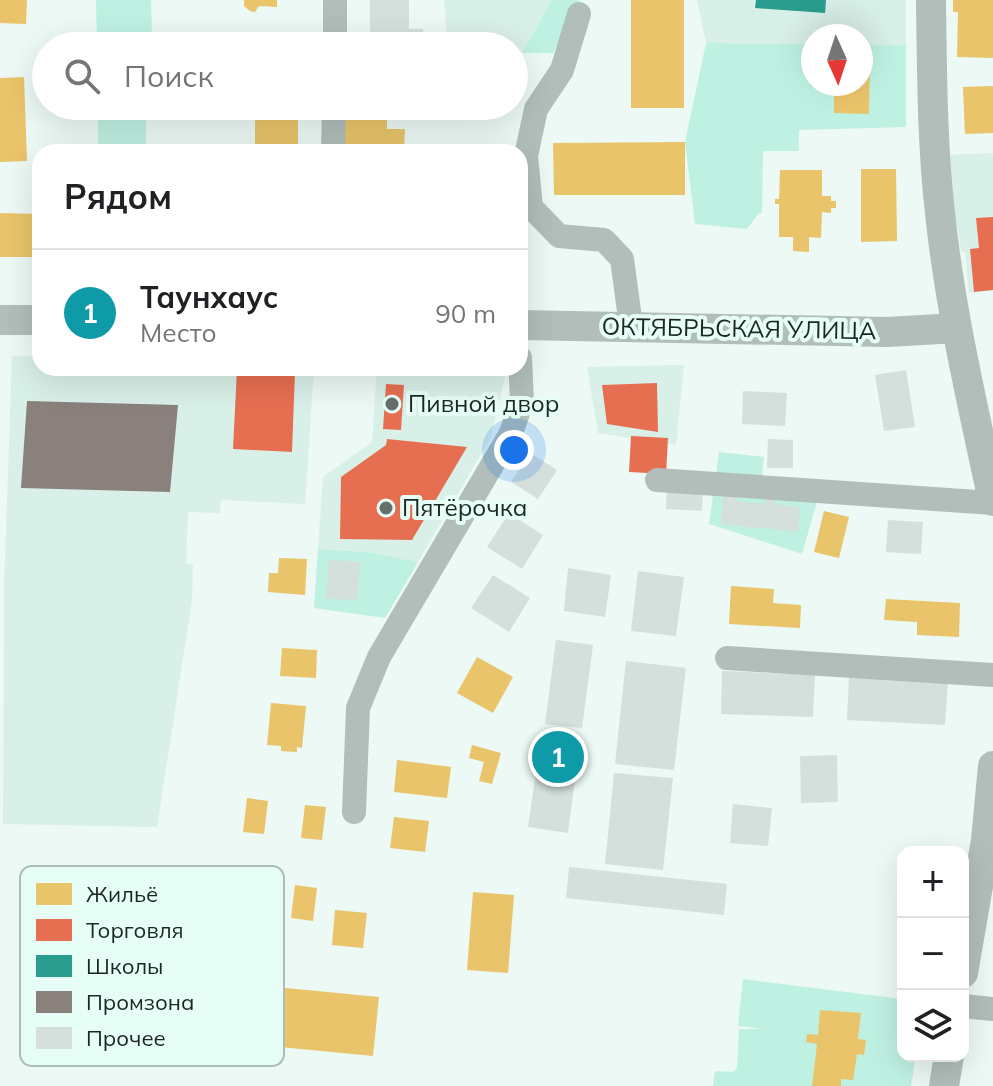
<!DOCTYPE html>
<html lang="ru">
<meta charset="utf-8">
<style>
body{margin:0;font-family:Mulish,sans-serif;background:#f2f2f2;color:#202124}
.controls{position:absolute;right:24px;bottom:24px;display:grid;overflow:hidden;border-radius:16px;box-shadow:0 8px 32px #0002}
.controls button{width:72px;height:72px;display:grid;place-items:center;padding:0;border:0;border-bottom:2px solid #e0e0e0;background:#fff;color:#202124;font:40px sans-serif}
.compass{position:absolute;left:801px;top:24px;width:72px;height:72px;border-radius:50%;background:#fff;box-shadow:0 8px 32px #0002;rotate:177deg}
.you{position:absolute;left:514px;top:450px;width:28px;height:28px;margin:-20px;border:6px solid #fff;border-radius:50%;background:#1a73e8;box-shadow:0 0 0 12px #1a73e833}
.badge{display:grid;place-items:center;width:52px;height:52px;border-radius:50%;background:#d93025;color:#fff;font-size:26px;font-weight:700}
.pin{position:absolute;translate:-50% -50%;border:4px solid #fff;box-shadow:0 2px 8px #0006}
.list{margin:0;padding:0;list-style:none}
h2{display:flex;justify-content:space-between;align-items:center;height:104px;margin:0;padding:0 32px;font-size:34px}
h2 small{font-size:26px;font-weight:400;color:#757577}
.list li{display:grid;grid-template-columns:52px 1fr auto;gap:24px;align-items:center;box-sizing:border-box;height:128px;padding:0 32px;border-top:2px solid #e0e0e0}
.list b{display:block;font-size:30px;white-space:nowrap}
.list p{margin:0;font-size:26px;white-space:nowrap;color:#757577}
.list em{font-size:26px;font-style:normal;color:#757577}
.icon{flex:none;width:44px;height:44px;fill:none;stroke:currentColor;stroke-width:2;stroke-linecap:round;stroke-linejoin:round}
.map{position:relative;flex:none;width:993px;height:1086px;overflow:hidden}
.search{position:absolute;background:#fff;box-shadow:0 8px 32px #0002;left:32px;top:32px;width:496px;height:88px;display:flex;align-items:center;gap:20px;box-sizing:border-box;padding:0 28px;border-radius:44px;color:#757577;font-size:30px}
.panel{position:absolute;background:#fff;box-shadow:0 8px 32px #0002;left:32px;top:144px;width:496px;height:232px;border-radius:24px}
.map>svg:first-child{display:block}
.built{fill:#d9f0e9}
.green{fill:#bff1e3}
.homes{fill:#e9c46a}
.shops{fill:#e76f51}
.schools{fill:#2a9d8f}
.industry{fill:#8a817c}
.building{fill:#d5e0dc}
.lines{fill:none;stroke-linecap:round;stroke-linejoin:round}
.minor{stroke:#b1beba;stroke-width:24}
.tertiary{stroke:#b1beba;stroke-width:30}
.poi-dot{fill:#65706c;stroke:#e7fef7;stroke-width:3}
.labels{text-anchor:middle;stroke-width:8;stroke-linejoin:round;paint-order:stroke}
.street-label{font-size:24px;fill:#1d2623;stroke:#e7fef7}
.poi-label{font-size:24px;fill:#1d2623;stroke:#e7fef7;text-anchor:start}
.key{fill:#e7fef7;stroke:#aabdb7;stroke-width:2}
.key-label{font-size:22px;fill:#1d2623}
</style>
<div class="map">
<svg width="993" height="1086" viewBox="0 0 993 1086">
<rect width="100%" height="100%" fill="#ecf9f5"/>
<path class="built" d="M444,0h108l-30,53 -8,-1v-6h-66z
M697,0h209v45h-45v-9h-48v8l-107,-1z
M993,153v137l-24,3 -4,-41h-4l-5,-34h-3l-7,-63z
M12,356h28v12h274l-9,136 -84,-4 -1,13 -32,-1 -2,52h7l-1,36 -35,227 -154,-3 1,-237z
M684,365l-8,80 -78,-12 -11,-66z
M377,368h130l-16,69 -73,125 -49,-10 -51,-3 5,-72 49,-35z"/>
<path class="green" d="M96,0h55l1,36h-6v10h-49z
M552,0h28l-27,53h-31z
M706,43l107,1v40h48v-39h45v82l-107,3v21h-36l-1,62h-3l-12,16 -52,-5 -10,-82z
M98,106h48v46h-48z
M719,452l45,5 -2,20 56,21 -16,56 -93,-30z
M318,549l51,3 49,10 -33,56 -71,-10z
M743,979l160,20v57h13l-5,30h-198l2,-15 18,1 4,-4 2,-39h25l-26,-3z"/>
<path class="homes" d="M0,0h27l-1,24 -26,-1z
M244,0h33v7l-18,-1 -4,6 -5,-1 -6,-5z
M631,0h53v108h-53z
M953,0h40v58l-36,-1 1,-45h-5z
M861,60h9l-1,54 -35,-1v-29h27z
M24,77l3,84 -27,1v-84z
M993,86v47l-28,1 -2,-47z
M255,106h43v41h-43z
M358,106h29v23h18l-1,23h-60l1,-40h13z
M685,142v53h-131l-1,-52z
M861,169h35l1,72 -36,1z
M780,170h42v26h9v5h5v7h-5v5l-9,-1 -1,26 -12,-1v15l-16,-1v-14h-14v-33h-4v-5h4z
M0,213l40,1v43h-40z
M824,511l25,6 -10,41 -25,-6z
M279,558l28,1 -2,36 -37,-3 1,-19h9z
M731,586l43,3 -1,14 28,2 -1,23 -71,-4z
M886,599l74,4 -1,34 -42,-2v-13l-33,-2z
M282,648l35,2 -1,28 -36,-2z
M477,657l36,20 -20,36 -36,-20z
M271,703l35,3 -4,42 -5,-1v5l-16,-1v-5l-14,-1z
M540,743l40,6 -4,22 -39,-7z
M472,745l29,8 -9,31 -13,-3 5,-19 -15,-4z
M397,760l54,7 -4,31 -53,-6z
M247,798l21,3 -4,33 -21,-2z
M305,805l21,2 -4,33 -21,-2z
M394,817l35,4 -4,31 -35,-4z
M295,885l22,3 -4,33 -22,-3z
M473,892l41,3 -6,78 -41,-3z
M335,910l32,3 -4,35 -31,-3z
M255,985l124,12 -6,59 -123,-12z
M820,1010l41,3 -3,26 8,1 -2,15 -7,-1 -4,26 -12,-1v7h-29l5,-42 -11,-2 1,-8 11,1z"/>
<path class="shops" d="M993,217v73l-19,2 -4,-43 9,-1 -3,-30z
M237,369l58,2 -3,81 -59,-3z
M657,383l1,49 -51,-8 -5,-39z
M386,384l18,1 -3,45 -18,-1z
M631,436l37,2 -2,36 -37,-2z
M387,439l80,8 -55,93 -72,-1 1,-62 45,-32z"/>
<path class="schools" d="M756,0h70l-1,13 -70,-5z"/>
<path class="industry" d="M27,401l151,4 -8,87 -149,-4z"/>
<path class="building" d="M370,0h39v29h14v14l-53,1z
M906,370l9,57 -31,4 -9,-56z
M743,391l44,2 -2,33 -43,-2z
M768,439l25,1v28h-26z
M530,453l27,17 -19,29 -27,-17z
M667,483l36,4 -1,24 -36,-2z
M723,494l15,1 -1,6 29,3v-6l9,1 -1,5 26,3 -2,25 -77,-8z
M509,513l34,22 -21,34 -35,-22z
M888,520l35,2 -2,32 -35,-2z
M329,560l31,2 -3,39 -31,-3z
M568,568l43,7 -6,42 -41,-6z
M638,571l46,6 -8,59 -45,-5z
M493,575l37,23 -21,34 -38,-24z
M556,640l37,5 -11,83 -37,-4z
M626,661l60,7 -12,102 -59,-6z
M722,671l93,4 -2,42 -92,-3z
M849,677l99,5 -3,43 -98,-5z
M837,755l1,47 -37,1 -1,-47z
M537,764l39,7 -8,62 -40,-6z
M614,773l59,5 -10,92 -58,-6z
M733,804l39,4 -4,38 -38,-3z
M569,867l158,17 -3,31 -158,-17z"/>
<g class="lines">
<path class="minor" d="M579,14l-17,56 -26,39 -10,47 5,51 28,29 45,4 18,19 9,67
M335,46v-46
M333,152l1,-46
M657,480l336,23
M727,658l266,17
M354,812l4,-104 21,-51 132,-224 11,-32 -2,-43
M963,1006l30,3"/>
<path class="tertiary" d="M931,0c1,71 1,143 9,213 10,97 33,193 53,288
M0,320h40
M520,325l367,7 70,-4
M963,973l23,-133 7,-74
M944,1086l5,-30"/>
</g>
<g class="poi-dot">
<circle cx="392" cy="404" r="8"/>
<circle cx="386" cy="508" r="8"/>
</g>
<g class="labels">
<g class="street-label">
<text transform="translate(739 329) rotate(1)" y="8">ОКТЯБРЬСКАЯ УЛИЦА</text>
</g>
<g class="poi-label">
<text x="408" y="412">Пивной двор</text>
<text x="402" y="516">Пятёрочка</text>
</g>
</g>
<rect x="20" y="866" width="264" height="200" rx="12" class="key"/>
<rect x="36" y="883" width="36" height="22" fill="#e9c46a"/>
<rect x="36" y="919" width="36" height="22" fill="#e76f51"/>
<rect x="36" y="955" width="36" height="22" fill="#2a9d8f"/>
<rect x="36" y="991" width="36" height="22" fill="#8a817c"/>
<rect x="36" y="1027" width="36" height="22" fill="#d5e0dc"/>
<g class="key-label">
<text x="86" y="902">Жильё</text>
<text x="86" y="938">Торговля</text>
<text x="86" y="974">Школы</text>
<text x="86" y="1010">Промзона</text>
<text x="86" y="1046">Прочее</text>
</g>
</svg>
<div class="controls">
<button>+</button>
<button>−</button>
<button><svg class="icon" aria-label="layers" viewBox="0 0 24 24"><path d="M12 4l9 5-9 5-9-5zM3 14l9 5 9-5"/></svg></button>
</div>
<svg class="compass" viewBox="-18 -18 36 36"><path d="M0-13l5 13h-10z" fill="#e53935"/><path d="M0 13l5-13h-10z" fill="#757577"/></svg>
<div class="you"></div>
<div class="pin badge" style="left:558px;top:757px;background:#0f9aa8">1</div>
<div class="search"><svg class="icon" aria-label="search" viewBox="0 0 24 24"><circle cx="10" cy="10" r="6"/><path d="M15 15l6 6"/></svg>Поиск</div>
<section class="panel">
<h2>Рядом<small></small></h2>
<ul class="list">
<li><span class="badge" style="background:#0f9aa8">1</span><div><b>Таунхаус</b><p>Место</p></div><em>90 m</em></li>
</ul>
</section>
</div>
